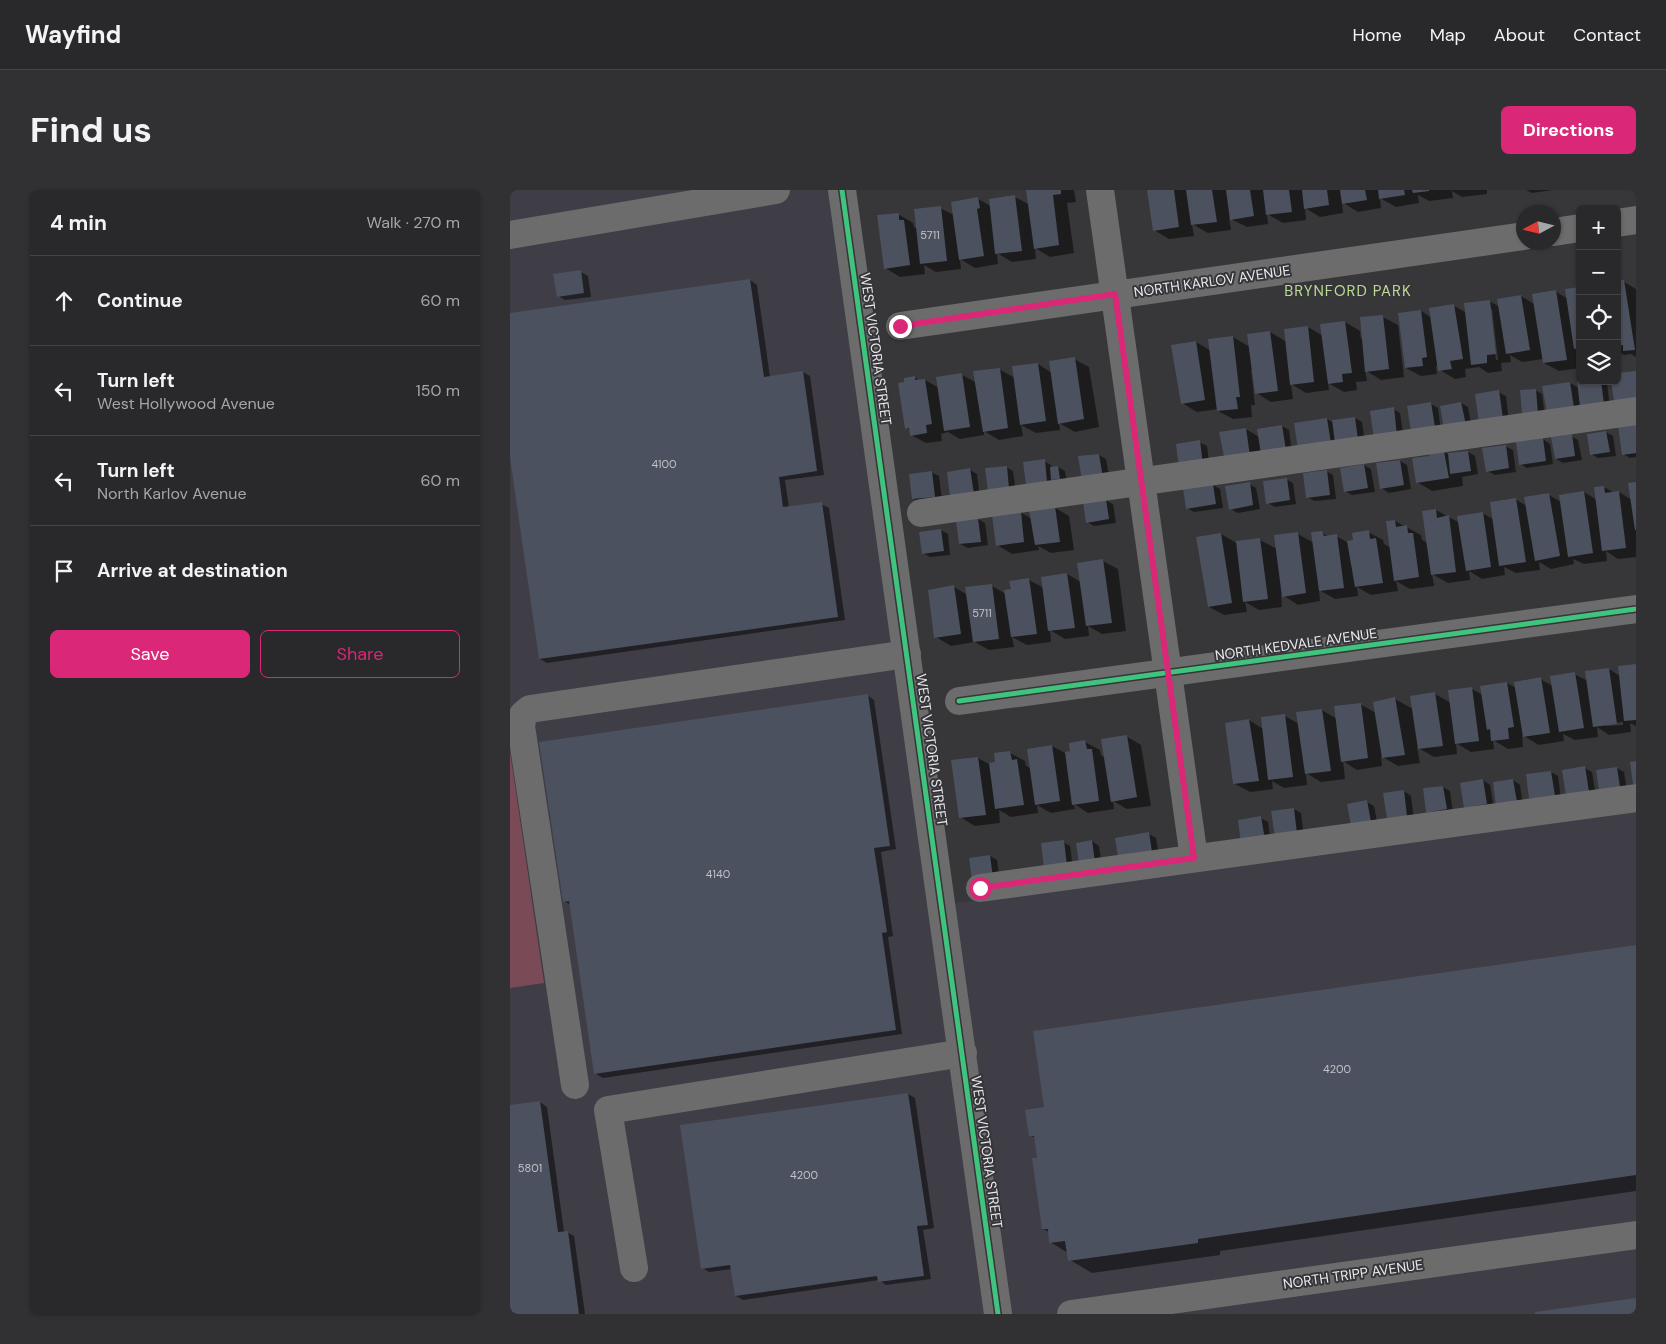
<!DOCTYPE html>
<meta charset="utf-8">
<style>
body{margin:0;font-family:"DM Sans",sans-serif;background:#313032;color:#f1f3f6}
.controls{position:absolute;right:15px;top:15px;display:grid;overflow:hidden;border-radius:8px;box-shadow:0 1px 4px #0004}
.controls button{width:45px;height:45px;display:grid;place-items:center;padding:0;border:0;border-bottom:1px solid #454447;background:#29282a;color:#f1f3f6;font:25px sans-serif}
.compass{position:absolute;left:1006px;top:15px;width:45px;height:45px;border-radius:50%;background:#29282a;box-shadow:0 1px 4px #0004;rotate:263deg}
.stop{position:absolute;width:15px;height:15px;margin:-11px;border:4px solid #db2777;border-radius:50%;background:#fff}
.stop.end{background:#db2777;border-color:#fff;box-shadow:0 1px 5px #0008}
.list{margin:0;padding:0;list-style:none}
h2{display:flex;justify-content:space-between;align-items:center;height:65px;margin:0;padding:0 20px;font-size:21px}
h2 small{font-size:16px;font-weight:400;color:#a5a6a8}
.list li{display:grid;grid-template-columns:32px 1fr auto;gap:15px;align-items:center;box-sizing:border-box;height:90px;padding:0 20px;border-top:1px solid #454447}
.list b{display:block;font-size:19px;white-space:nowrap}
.list p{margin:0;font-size:16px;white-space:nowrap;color:#a5a6a8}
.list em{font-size:16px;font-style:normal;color:#a5a6a8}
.actions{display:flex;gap:10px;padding:15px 20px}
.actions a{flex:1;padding:11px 0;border:1px solid #db2777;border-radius:8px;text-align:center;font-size:18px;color:#db2777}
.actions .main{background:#db2777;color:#fff}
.icon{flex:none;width:28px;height:28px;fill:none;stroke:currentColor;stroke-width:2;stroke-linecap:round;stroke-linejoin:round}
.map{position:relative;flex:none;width:1126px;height:1124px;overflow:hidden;border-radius:8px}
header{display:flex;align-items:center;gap:30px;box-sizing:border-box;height:70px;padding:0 25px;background:#29282a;border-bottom:1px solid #454447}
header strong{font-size:24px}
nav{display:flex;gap:28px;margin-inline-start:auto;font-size:18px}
.intro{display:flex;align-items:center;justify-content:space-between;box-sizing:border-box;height:120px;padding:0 30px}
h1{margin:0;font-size:35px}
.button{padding:12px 22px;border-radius:8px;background:#db2777;color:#fff;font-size:18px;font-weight:700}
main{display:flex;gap:30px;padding:0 30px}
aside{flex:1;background:#29282a;border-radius:8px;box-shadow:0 1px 4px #0004}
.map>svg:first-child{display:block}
.built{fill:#3f3d46}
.green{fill:#7a4b57}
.shadow{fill:#0007;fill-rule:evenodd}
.building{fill:#4b515e}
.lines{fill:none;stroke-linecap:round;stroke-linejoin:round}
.minor{stroke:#6c6c6c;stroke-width:28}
.cycleway-casing{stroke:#363539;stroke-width:8}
.cycleway{stroke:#40c37c;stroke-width:5}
.route{stroke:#db2777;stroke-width:6}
.labels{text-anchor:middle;stroke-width:4;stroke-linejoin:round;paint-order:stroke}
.number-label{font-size:11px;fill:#c2c4c9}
.street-label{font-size:14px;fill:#eaeaed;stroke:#363539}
.neighbourhood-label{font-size:15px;letter-spacing:1px;fill:#bbdb93;stroke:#363539}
</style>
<header>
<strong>Wayfind</strong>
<nav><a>Home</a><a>Map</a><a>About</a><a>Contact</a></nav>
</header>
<div class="intro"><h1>Find us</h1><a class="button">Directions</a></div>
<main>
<aside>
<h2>4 min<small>Walk · 270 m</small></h2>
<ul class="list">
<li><svg class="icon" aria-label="ahead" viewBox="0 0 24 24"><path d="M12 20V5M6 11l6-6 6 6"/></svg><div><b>Continue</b></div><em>60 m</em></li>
<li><svg class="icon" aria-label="left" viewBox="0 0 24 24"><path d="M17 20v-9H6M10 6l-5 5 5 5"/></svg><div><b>Turn left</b><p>West Hollywood Avenue</p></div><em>150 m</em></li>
<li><svg class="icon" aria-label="left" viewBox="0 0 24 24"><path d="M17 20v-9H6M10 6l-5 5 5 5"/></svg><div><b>Turn left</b><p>North Karlov Avenue</p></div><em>60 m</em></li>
<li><svg class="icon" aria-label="arrive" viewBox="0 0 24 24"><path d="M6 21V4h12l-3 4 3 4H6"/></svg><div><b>Arrive at destination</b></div></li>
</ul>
<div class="actions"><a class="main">Save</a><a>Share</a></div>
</aside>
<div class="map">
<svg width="1126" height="1124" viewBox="0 0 1126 1124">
<rect width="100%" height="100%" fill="#373638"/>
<path class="built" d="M0,0h336l103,714 687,-95v505h-1126z"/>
<path class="green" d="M0,562l34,231 -34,5z"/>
<path class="shadow" d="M518,0h46l2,12 -9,1 7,50 -24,4 -15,-9 1,11 -24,3 -15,-9 1,11 -23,4 -15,-9 1,10 -25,3 -12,-7 1,9 -25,3 -15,-9 13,-54 15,9 1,4 3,2 23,-21 14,7 24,-16 13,7 24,-9 15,8z
M639,0h338v4l-25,3 -10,-6 1,7 -24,3 -11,-6 1,8 -23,4 -16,-9 1,10 -23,4 -16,-10 1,11 -23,4 -15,-9 1,12 -23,3 -16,-9 1,10 -21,3 -18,-9 2,12 -23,3 -16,-9 2,12 -25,3 -15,-9z
M1016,0h27l-21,3z
M71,82l7,4 3,21 -26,3 -7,-4z
M240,90l7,5 13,92 33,-5 7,4 14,99 -39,5 4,28 32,-4 8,4 16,112 -298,43 -7,-4 -30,-210v-134z
M1114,92l12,7v68l-5,-3 -7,1 -7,-4v-68z
M1070,98v63l-1,-1 1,18 -21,3 -15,-8 -1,-4 -21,3 -12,-7 1,7 -10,1 1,8 -14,2 -9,-6 -14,2 1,8 -11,2 -15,-9 -1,-5 -3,1 1,8 -16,2 -15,-8 15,-57 11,7 22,-12 13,7 22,-12 11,6 21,-11 13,8 21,-13 13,8zM980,119h2l6,51h-2z
M873,127l15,8 6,52 -23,3 -16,-10 2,11 -11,1 1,8 -13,2 -16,-9 1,7 -23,3 -15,-9 2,15 -22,3 -15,-9 -3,-23h-2l4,35h-4l1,12 -19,2 -15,-8v-2l-21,3 -15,-9 14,-61 15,9 22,-14 17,10 20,-15 17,10 21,-15 15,9 22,-14 15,9 1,8 2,-1 -2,-20z
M564,169l15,8 10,60 -24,5 -16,-9 1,7 -24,3 -15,-8 2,11 -24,4 -15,-9v4l-24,4 -12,-7 -7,2 1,7 -16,2 -15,-8v-5l-5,-2v-45l9,-5 5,3 5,-1 14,8 23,-13 15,8 22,-14 16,9 23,-14 14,9z
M1072,191h22l3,2 3,24 -47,14 7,-38 9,5z
M1025,200l7,4 3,24 -15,1z
M988,202l8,4 3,27 -21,3z
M951,213l7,4 4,22 -31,-22z
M921,214l7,4 3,23 -22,3z
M883,219l7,4 4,26 -29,-1z
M845,228l7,4 3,21 -51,14 13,-38 7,4z
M1126,235v32l-6,1 -7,-4z
M772,236l7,4 3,24 -51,14 5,-39 13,8z
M1095,242l8,4 3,20 -18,2 -7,-4z
M1061,246l7,4 4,20 -19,3 -7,-4z
M1033,249l7,5 3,20 -26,4 -7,-4z
M689,252l8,4 3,23 -33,-24z
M995,256l8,4 3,22 -21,3 -8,-4z
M934,262l4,2 20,-2 7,4 3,18 -16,3 1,9 -31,5 -15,-9 14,-25z
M589,265l7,4 4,22 -27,-1z
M534,271l7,4 1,3 6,-1 7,4 2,11 -7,1 -7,-4 1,7 -19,3z
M890,271l7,4 4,24 -22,4 -8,-5z
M854,275l7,4 4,23 -23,3 -7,-4z
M496,277l7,4 3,22 -19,2z
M460,280l7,4 3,23 -22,3z
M816,281l7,4 3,24 -21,2 -8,-4z
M421,282l8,4 3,24 -21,3 -7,-4z
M776,289l7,4 3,21 -21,3 -7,-4z
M1126,293v74l-18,2 -12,-8 1,10 -23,3 -11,-5 1,5 -23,5 -12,-7 1,8 -24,3 -12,-6 1,8 -23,4 -13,-8 1,9 -22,3 -16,-9 2,12 -24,3 -14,-8 2,10 -27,4 -14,-8 1,9 -23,3 -16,-9 1,11 -22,4 -17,-11 1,13 -23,3 -14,-8 2,10 -23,3 -15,-8 12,-73 17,10 22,-4 17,9 21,-15 16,9 8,-10 6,3h8l11,6 7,-1 14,-9 15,8 1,4 7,4 4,-27 26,14 1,5 6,3 8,-33 24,13 22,-10 11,6 22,-20 12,7 22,-11 12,7 23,-10 13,8 7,-13 10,6 5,-1 13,8z
M739,294l7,4 4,21 -22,4 -8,-4z
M703,295l7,4 3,19 -29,4 -7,-4z
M595,310l8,4 3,19 -22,3 -7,-4z
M544,317l15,9 5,34 -23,3 -13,-7 1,4 -27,4 -15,-9 23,-33 12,7z
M468,329l7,4 3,22 -20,3 -8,-4z
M431,340l7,4 2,21 -20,2 -7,-4z
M593,371l15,8 8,62 -24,3 -14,-8 1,10 -24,3 -15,-9 1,12 -24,3 -15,-8 2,10 -25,3 -14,-8 -24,4 -15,-9 18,-50 14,8 24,-9 14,8 23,-14 15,8 23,-14 14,8z
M1126,475v61l-6,-3 1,9 -22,3 -12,-8 1,10 -23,3 -12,-6 1,7 -25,4 -17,-10 1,12 -15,2 -15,-9 1,9 -23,3 -15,-9 1,11 -23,3 -17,-10 3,16 -22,3 -17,-10 1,10 -25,4 -14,-9 2,18 -24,3 -15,-9 1,12 -23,3 -12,-7 1,8 -23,3 -15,-8 14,-64 14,9 22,-13 14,8 23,-14 15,9 23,-15 16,9 19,-14 18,10 22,-15 16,9 21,-14 11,6 24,-12 9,5 24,-9 13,7 21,-12 14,7 21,-12 11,7zM1113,532v3l-17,1v-2z
M357,505l7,5 22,149 -15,3 12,84 -5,1 14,97 -299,44 -7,-4 -25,-169 -7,-4z
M616,546l15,9 10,61 -24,3 -14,-8 1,8 -26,4 -14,-9 1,5 -24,4 -14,-8 1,8 -27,4 -12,-7 1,13 -25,3 -15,-9 18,-59 11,6 8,-1 13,-10 15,8 1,5 5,2 21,-22 15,8 5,-2 13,-10 15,8 1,5 4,3z
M1075,578l7,4 4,24 -22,3z
M1107,578l7,4 3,19 -19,3z
M1041,582l7,4 3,23 -23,4z
M973,590l7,5 4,23 -29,-1z
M1003,590l7,5 3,21 -28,-23z
M933,597l7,4 3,22 -19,3 -7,-4z
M894,601l7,5 3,23 -19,3z
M857,612l7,4 4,20 -18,3z
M784,619l7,4 3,24 -28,-1z
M751,628l7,4 3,22 -32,-23z
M639,644l7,4 3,18 -33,5z
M582,651l7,5 3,20 -22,-2z
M553,652l7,4 3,23 -21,3z
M480,666l7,4 3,22 -19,3z
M1126,756v245l-416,60v4l-128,18 -22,-13 -2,-7 -18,-11 -1,-10 -6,-3 -5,-70 -3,-21 -5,-3 15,-27z
M398,904l7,4 19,130 -11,2 8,49 -45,6 -7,-5 -136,20 -7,-4 -4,-27 -23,3 -7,-4 -20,-141z
M30,912l7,5 17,125h3l7,4 11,78h-75v-208z"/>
<path class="building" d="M516,0h35v4l-8,1 6,50 -25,4z
M637,0h27l5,37 -26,4z
M676,0h26l5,32 -26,3z
M716,0h24l4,26 -24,4z
M753,0h26l3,22 -26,3z
M792,0h25l2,15 -25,4z
M830,0h25l2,10 -25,4z
M868,0h26l1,5 -26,4z
M902,0h17v1l-16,2z
M505,5l7,56 -27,3 -6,-55z
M468,7l2,11 -3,1 7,47 -25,4 -8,-58z
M431,16l6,55 -27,3 -6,-55z
M389,23v7h5l6,45 -26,4 -7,-54z
M71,80l3,23 -27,4 -4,-23z
M240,89l14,98 39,-6 14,100 -38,6 4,30 39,-5 16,115 -299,42 -29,-202v-144z
M1114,90l11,70 -12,1v-6l-6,1v-65z
M1070,97v61l-6,1 -9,-60z
M1046,100l11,70 -24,3 -11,-69z
M1011,105l9,55 -24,4 -9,-55z
M980,110l6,54 -9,1v8l-16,2 -7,-62z
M944,114l9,55 -13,2 2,8 -14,2 -9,-63z
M911,120l6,47 -5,1 1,8 -18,2 -7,-55z
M873,125l6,54 -24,3 -5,-55z
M835,131l7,52 -10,1 1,8 -15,2 -8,-60z
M798,136l6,56 -24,3 -6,-56z
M760,141l8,60 -23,3 -8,-60z
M723,146l7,61h-4l2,12 -21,2 -9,-72z
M686,151l9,59 -24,4 -10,-59z
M565,167l9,62 -26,5 -9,-63z
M528,173l8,58 -26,4 -8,-59z
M490,178l8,60 -25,4 -10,-61z
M1126,181v27l-22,3 -3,-20h6v-8z
M452,183l8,54 -26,4 -8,-54z
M405,186v4l10,-1 7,45 -6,1 1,8 -17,3 -1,-8 -4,1 -7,-46 6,-1v-4z
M1067,191h24l3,23 -24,3z
M1060,192l4,26 -27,5 -5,-27z
M1026,199l2,25 -16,1 -2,-25z
M989,200l4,29 -24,4 -4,-29z
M921,212l4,25 -24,4 -4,-25z
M951,212l5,23 -22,4 -4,-23z
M884,217l3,29 -23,3 -4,-28z
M845,227l3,23 -23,3 -3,-23z
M817,228l4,26 -33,5 -4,-26z
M1126,234v29l-14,2 -4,-29z
M772,235l4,25 -25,4 -4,-25z
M736,238l4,28 -25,5 -6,-29z
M1096,241l4,21 -20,3 -3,-21z
M1062,244l3,22 -20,3 -4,-22z
M1033,248l3,23 -27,4 -3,-23z
M690,250l3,25 -24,4 -3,-25z
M996,255l3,23 -23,4 -4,-24z
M934,261l5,27 -33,5 -4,-25 17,-2v-3z
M958,261l3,20 -21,3 -2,-21z
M589,264l4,24 -21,3 -4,-25z
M535,269l2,24 -21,2 -3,-23z
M890,270l4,25 -24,4 -4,-26z
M854,274l4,24 -24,4 -4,-24z
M497,276l2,23 -21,3 -3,-24z
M548,276l2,13 -9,1 -1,-13z
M460,278l4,26 -24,3 -3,-25z
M817,280l3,25 -24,3 -3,-25z
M422,281l3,26 -23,2 -3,-25z
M777,288l3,22 -24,4 -3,-23z
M740,292l3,23 -24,5 -4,-24z
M1126,292v48h-1l-7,-47z
M703,294l3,20 -30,5 -3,-21z
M1094,296l1,7 14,-2 7,57 -24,3 -8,-64z
M1074,301l9,62 -25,4 -9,-62z
M1039,303l11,63 -25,5 -11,-64z
M1006,308l10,64 -27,4 -9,-64z
M596,309l3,20 -23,4 -3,-21z
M545,316l5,36 -25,3 -6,-35z
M926,319l1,9 12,-3 7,57 -25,3 -9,-64z
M511,321l3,31 -28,4 -4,-31z
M973,322l8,55 -25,4 -9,-55z
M468,328l3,24 -22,2 -3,-23z
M885,330l1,7 11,-2 1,8h5l6,44 -25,4 -8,-60z
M431,339l3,22 -22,3 -3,-22z
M859,340l1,9 6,-1 7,45 -28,4 -8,-46 6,-1 -1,-7z
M812,341l2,5 13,-2 7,54 -25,3 -8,-59z
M788,342l8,61 -24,4 -8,-62z
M711,343l11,70 -24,4 -12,-70z
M750,348l8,61 -25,3 -7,-61z
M593,369l9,64 -26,3 -9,-63z
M557,383l8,55 -27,3 -7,-54z
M519,388l8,56 -26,3 -7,-47 7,-1 -2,-8z
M482,394l7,55 -26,3 -8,-55z
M444,395l7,49 -27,4 -6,-48z
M1126,474v56l-12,1 -6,-55z
M1099,478l8,56 -24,3 -8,-56z
M1065,482l9,56 -25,4 -9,-56z
M1031,487l9,56 -27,4 -9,-55z
M997,492l7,45 -6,1 1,11 -18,2 -1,-12 -3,1 -7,-44z
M962,497l7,54 -24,3 -7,-54z
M925,502l8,54 -25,3 -8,-53z
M358,504l22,152 -16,2 13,84 -5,1 14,97 -302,44 -25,-173 -6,1 -24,-160z
M885,507l10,58 -23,3 -9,-56z
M851,513l7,55 -27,4 -7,-56z
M812,519l9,62 -26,3 -9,-62z
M775,524l8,63 -25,3 -7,-63z
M739,529l10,62 -26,3 -8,-61z
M617,545l10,62 -26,5 -10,-63z
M575,550l2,9h5l7,52 -27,4 -7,-53 5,-1 -1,-8z
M542,555l8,56 -25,4 -8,-56z
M500,561l2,9 5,-1 7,46 -29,4 -6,-46 6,-1 -1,-9z
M468,567l8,58 -27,3 -8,-58z
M1126,571v23h-3l-3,-22z
M1075,576l4,26 -23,4 -4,-26z
M1107,577l3,20 -21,4 -3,-21z
M1041,581l4,25 -26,3 -3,-25z
M973,589l4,25 -23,4 -4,-25z
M1003,589l4,23 -21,4 -3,-24z
M933,596l4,23 -21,4 -3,-25z
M894,600l3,26 -20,3 -4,-26z
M857,610l4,22 -20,4 -4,-22z
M784,618l3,26 -22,3 -4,-26z
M751,626l4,24 -24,4 -3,-24z
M639,642l3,20 -34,5 -3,-19z
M554,650l3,26 -23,2 -3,-25z
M582,650l3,22 -16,2 -3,-21z
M480,665l3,23 -21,3 -3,-23z
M1126,755v230l-438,64v4l-130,18 -3,-20 -16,2 -1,-14h-6l-10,-71h5l-3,-22h-5l-4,-26 19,-3 -11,-76z
M398,903l20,132 -11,1 7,50 -46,6 -1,-6 -142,20 -5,-31 -29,4 -21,-144z
M30,911l18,131 10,-1 11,83h-69v-209z
M1126,1108v16h-101v-2z"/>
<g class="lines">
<path class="minor" d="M332,0l156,1124
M590,0l94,668
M1107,33l19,-3
M1044,42l26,-4
M0,45l266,-45
M390,136l624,-90
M411,323l715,-102
M449,511l677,-92
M470,698l656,-90
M65,895l-54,-359 2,-11 7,-6 377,-55
M124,1078l-26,-158 355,-57
M561,1124l565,-79"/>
<g class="cycleway-casing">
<path id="cycleway" d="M332,0l156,1124
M449,511l677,-92"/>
</g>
<use href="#cycleway" class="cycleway"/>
</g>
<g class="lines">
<path class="route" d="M390,136l215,-32 5,35 74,529 -214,30"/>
</g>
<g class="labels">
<g class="number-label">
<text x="420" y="49">5711</text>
<text x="154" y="278">4100</text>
<text x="472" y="427">5711</text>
<text x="208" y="688">4140</text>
<text x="827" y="883">4200</text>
<text x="20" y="982">5801</text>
<text x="294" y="989">4200</text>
</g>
<g class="street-label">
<text transform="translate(702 91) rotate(-8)" y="5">NORTH KARLOV AVENUE</text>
<text transform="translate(366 159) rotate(82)" y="5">WEST VICTORIA STREET</text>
<text transform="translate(786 454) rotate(-8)" y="5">NORTH KEDVALE AVENUE</text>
<text transform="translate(422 560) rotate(82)" y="5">WEST VICTORIA STREET</text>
<text transform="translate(477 962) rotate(82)" y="5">WEST VICTORIA STREET</text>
<text transform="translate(843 1084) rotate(-8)" y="5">NORTH TRIPP AVENUE</text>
</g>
<g class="neighbourhood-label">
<text x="838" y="106">BRYNFORD PARK</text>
</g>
</g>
</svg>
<div class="controls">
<button>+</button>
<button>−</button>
<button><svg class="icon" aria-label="locate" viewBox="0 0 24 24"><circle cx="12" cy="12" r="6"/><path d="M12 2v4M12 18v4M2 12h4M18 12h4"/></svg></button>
<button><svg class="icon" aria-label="layers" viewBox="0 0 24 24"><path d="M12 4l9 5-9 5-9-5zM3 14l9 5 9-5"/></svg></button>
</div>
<svg class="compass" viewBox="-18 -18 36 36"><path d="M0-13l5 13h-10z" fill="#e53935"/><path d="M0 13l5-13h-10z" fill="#a5a6a8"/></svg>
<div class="stop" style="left:470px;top:698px"></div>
<div class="stop end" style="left:390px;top:136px"></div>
</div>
</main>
